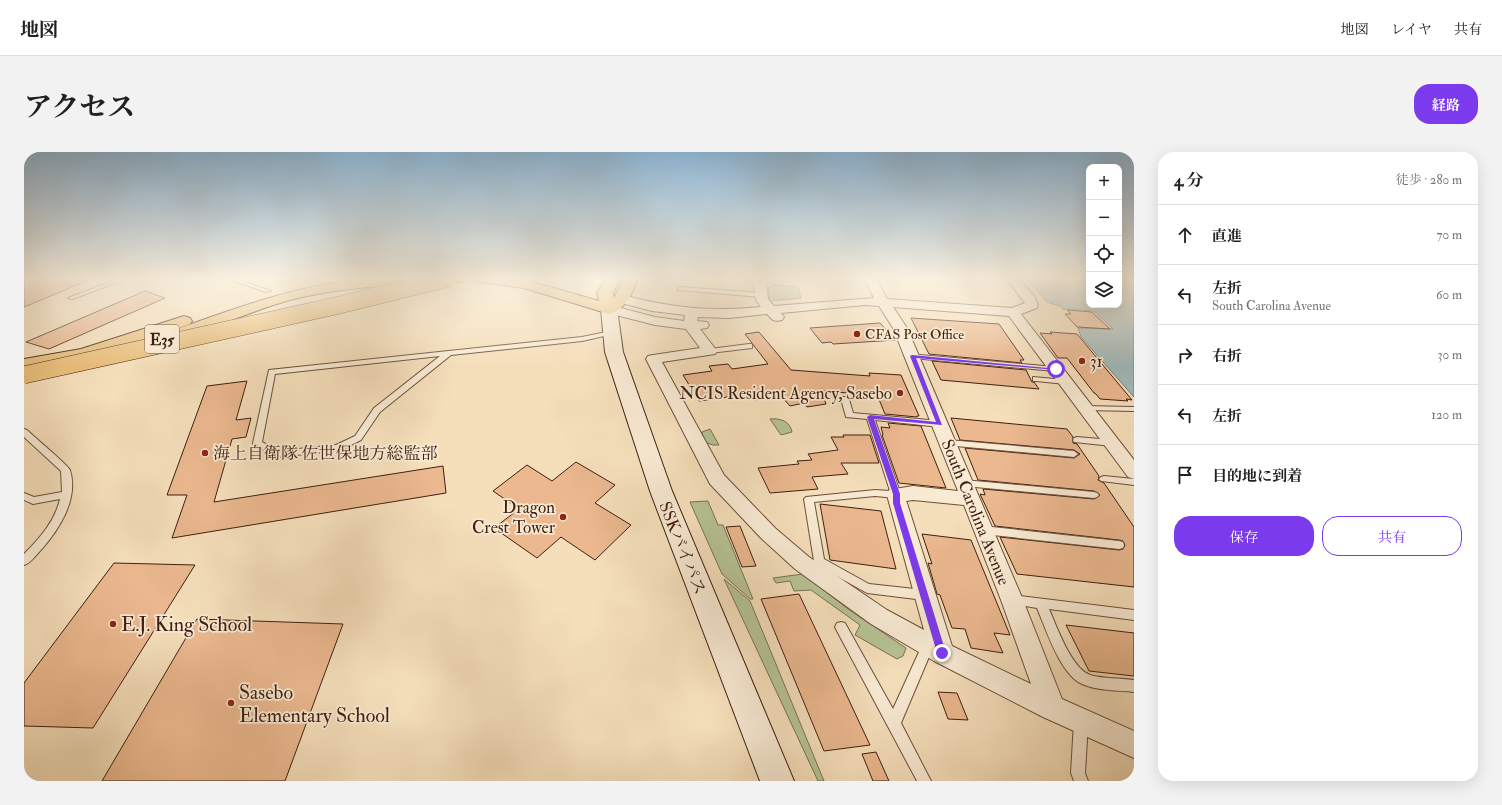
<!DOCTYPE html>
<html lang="ja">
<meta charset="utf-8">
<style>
body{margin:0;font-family:"IM FELL Double Pica","Noto Serif JP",serif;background:#f2f2f2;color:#202124}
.controls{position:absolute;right:12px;top:12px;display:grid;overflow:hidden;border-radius:8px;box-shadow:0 4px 16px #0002}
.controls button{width:36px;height:36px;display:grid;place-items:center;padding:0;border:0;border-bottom:1px solid #e0e0e0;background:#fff;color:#202124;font:20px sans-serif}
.stop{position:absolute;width:12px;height:12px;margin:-9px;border:3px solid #7c3aed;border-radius:50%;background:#fff}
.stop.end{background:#7c3aed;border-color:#fff;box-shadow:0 1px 4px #0008}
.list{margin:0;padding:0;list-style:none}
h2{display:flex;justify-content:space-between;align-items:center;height:52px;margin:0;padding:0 16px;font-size:17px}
h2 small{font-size:13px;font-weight:400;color:#757577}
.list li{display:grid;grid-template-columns:26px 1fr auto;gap:12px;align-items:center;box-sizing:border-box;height:60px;padding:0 16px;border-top:1px solid #e0e0e0}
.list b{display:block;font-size:15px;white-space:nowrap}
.list p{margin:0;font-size:13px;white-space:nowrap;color:#757577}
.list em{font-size:13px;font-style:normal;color:#757577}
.actions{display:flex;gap:8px;padding:12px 16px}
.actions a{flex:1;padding:9px 0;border:1px solid #7c3aed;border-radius:16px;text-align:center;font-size:14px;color:#7c3aed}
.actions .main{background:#7c3aed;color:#fff}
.icon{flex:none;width:22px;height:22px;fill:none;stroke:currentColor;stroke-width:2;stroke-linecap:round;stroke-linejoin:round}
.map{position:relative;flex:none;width:1110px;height:629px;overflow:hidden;border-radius:16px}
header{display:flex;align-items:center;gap:24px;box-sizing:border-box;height:56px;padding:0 20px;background:#fff;border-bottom:1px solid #e0e0e0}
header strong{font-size:19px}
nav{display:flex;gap:22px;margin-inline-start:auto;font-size:14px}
.intro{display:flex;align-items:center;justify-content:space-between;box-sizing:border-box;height:96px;padding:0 24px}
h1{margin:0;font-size:28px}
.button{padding:10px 18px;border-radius:16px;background:#7c3aed;color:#fff;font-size:14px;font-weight:700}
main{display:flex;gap:24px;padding:0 24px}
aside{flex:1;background:#fff;border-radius:16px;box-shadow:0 4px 16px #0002}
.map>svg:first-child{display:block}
.green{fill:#b6c394;stroke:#7a7153}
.water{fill:#a2babc;stroke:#7a7c78}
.building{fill:#ebb88f;stroke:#3f1f12}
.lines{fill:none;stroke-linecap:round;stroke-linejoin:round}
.lane-casing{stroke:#6c4f3c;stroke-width:2}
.street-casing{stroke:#6c4f3c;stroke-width:2}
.secondary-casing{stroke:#3f1f12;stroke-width:2}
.primary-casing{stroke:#3f1f12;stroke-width:2}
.lane{fill:#f8ead3;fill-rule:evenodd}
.street{fill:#f8ead3;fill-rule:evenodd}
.secondary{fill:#f8ead3;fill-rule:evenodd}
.primary{fill:#eac07e;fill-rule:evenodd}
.highway-bridge-casing{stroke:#3f1f12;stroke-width:18;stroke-linecap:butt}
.highway-bridge{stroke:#eac07e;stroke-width:17}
.route{fill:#7c3aed}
.poi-dot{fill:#8f2418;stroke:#f8ead3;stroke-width:1.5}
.labels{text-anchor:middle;stroke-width:3.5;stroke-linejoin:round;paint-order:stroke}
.far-poi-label{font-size:14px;fill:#3f1f12;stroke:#f8ead3;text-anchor:start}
.shield{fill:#f8ead3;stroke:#765c4c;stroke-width:1}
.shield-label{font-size:16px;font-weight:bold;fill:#3f1f12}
.poi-label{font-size:17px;fill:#3f1f12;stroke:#f8ead3;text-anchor:start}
.street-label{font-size:17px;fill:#3f1f12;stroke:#f8ead3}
.near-poi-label{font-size:20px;fill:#3f1f12;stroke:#f8ead3;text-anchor:start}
</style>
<header>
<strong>地図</strong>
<nav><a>地図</a><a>レイヤ</a><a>共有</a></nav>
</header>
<div class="intro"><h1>アクセス</h1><a class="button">経路</a></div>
<main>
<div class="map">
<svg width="1110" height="629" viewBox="0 0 1110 629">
<rect width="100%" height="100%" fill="#f5dfbb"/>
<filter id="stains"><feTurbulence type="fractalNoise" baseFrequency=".005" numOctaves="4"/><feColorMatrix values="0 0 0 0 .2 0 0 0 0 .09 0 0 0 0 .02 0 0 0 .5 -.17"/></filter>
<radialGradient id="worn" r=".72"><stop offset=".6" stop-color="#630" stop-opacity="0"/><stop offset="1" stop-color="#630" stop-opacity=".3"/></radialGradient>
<path class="green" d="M749,133l25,2 3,11 -31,3 -2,-13z
M746,267c10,-1 20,2 22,13l-11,3z
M686,277l9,16h-6l-9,-3 -2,-10z
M684,349l10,24h5l30,74h-3l-28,-25 -32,-72z
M779,422l45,35 58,39 -3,8 -6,3 -42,-24 5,-10 -49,-35 -17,1 -4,-10 -14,2 -3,-5z
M700,427l26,22 74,180h-6z"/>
<path class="water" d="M1003,126h62v27h30v-27h15v119l-53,-60 -3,-9 35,1 -19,-18 -31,-2 -3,-3 -13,-4z"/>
<path class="building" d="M0,126h70l-70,29z
M121,139l20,7 -116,51 -23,-7z
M1043,158l25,2 18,17 -33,-2 -12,-13h6z
M887,166l88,6 25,36h-4l2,3 -93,-9z
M856,171l16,17 -63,4 -2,-2 -9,1 -12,-15z
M735,180l32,38 79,6 -1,-3 32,2 18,41h-2v1l-32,-3 -7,-17 -15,-1 -1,-2 -41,-3 5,13 -19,3 -3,-4 -14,3 -9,-10 -26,4 -6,-6 -50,7 -16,-26 29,-4 -3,-5 19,-2 4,5 36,-5 -23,-30z
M1026,180l27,2 55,66 -6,-1 2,2 -28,-2 -4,-5 -2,-1 -27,-35h-9l-18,-25 12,1z
M908,209l94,9 6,12h2l5,7 -98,-9z
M223,229l-11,39 15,-2 -5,19 -14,2 -18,63 229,-36 3,27 -274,45 15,-43h-20l40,-109z
M927,266l116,11 6,8v6l4,1 22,32 -1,4 6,3 30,44v60l-117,-13 -17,-37 119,13 4,-1 2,-4 -2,-4 -4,-1 -124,-14 -15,-32 5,1 -2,-6 111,10 6,-4 -6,-4 -116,-11 -13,-32 109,10 6,-4 -6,-4 -114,-10z
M864,271l33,3 25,62 -47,-5 -17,-48h1l-2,-8 9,1z
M819,283h27l9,28h-38l7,11 -36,3 6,12 -48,4 -12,-25 41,-4 -2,-3 15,-1 -4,-6 30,-4 -7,-13h13z
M552,310l39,23 -20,18 36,22 -36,35 -34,-23 -24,21 -43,-30 25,-19 -26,-18 34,-26 25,16z
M796,352l61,7 15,58 -66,-9z
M716,374l16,40 -14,1 -16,-40z
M898,382l49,6 39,95 -16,-2 9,20 -32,-5 -6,-19 -13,-1 -12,-33 -3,-1 -9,-31 4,1z
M90,411l81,2 -102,163 -69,-2v-43z
M775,442l71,151 -46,6 -63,-152z
M173,467l146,5 -58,157h-183z
M1042,473l68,8v43l-45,-5z
M914,540l19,1 11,27 -20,-1z
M852,600l13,29h-16l-11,-27z"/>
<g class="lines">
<g class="lane-casing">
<path id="lane" d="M96,126h8l-55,21 -5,-1z
M202,126h8l37,13 -5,1z
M315,126h6l-2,9 -3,2 -3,-2z
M656,135l81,6 3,2 -3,2 -83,-7v-2z
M587,179l3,2 -1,1 -31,7 -131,14 -71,57 -19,28 -20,10 -63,7 -24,-12 -1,-2 16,-73 313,-33zM416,204l-66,52 -19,28 -19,9 -57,6 -17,-9 13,-68z
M725,192h3v4l-42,5 -4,-2 4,-2z
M885,202l146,13 4,2 -4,2 -143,-13h-3z
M1009,225l33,3 4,2 -4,2 -30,-3h-3z
M818,245h6l1,2 4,14 87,8 4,3 -4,3 -65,-7 26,75 -2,2 -3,1 -21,-2 -61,6 10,57 45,25 55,6 4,2 2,3 -2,3 -4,2 -57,-7 -52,-29 -1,-3 -10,-62 2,-2 69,-7 15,1 -23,-72 -21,-2 -5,-18z
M1058,254l52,1v4l-49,-1h-3l-1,-2z
M0,277l3,1c7,7 40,34 43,40 9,29 -11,60 -30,81 -5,5 -9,12 -16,14v-11c16,-16 31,-33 36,-55l-27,5 -9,-4v-7l10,4 28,-5 -1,-21 -37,-34z
M1053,285l35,3 4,3 -4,3 -38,-4 -1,-2 1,-2z
M924,288l126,11 4,3 -4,3 -129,-12 -1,-2 1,-2z
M1080,324l30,3v6l-33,-4 -2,-2 2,-2z
M940,328l130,12 3,1 2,2 -2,2 -3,1 -130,-12 -5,-3z
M959,374l136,15 4,1 1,3 -1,3 -4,1 -136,-15 -4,-1 -1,-3 1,-3z
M988,443l122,15v10l-85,-11c8,18 22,59 41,66 14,4 30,3 44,5v12c-17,-2 -36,-1 -52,-8 -22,-10 -36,-55 -45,-76l-29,-5 -2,-3 2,-3z
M817,470l4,1 48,86 31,-68 4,-1 4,1 2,4 -33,78 30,58h-14l-80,-150 -2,-4 2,-4z
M1057,564l5,1 2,5 -3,51 3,8h-14l-3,-8 3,-51 2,-5z"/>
</g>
<g class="street-casing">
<path id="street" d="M729,126h12l3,21 6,7 100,-8 -10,-20h12l11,21 125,9 13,-5 -19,-25h12l16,18 4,9 -1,3 -16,6 113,146v19l-6,-2 -119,-161 -116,-9 14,21 12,28 104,244 39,99 72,32v27l-91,-41 -109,-56 -63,-37 -76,-55 -34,-31 -51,-54 -64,-125 2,-3 5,-1 47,-7 -14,-19 -31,-4 -51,-13 -1,-3 6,-4 46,12 29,4 1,-6 -33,-4 -34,-9 -2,-3 6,-4c51,13 87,17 139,12l-5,-7zM841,153l14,1 14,22 65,163 -45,-5 -24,4 -2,5 37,135 -37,-20 -78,-53 -34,-29 -51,-53 -62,-113 53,-8 2,-3 -17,-22 7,-1 2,-3 -2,-3 -10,-1 1,-4 31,1 38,-4c5,6 7,8 15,6l2,-3 -3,-4zM889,348l51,5 37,95 30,84 -79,-38 -45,-143 -1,-2z"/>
</g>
<g class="secondary-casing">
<path id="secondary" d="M585,152l6,2 2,3 6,43 49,139 122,290h-34l-110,-290 -45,-139 -4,-43 2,-3z"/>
</g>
<g class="primary-casing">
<path id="primary" d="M352,126h91l-2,3 -5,1c-57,2 -115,4 -170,18 -39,11 -77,28 -115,42l-6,1 -6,-1 -2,-4 2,-4c73,-26 134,-50 213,-56z
M449,126l53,2 73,21 -2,-8 9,-15h14l-7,15 1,5 10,-20h14c-6,15 -11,31 -29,36l-85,-26 -44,-6 -5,-1z
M160,164l6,2 2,3 -2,3c-55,20 -108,40 -166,45v-10l57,-10z"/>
</g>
<use href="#lane" class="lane"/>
<use href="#street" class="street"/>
<use href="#secondary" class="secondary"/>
<use href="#primary" class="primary"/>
<g class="highway-bridge-casing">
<path id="highway-bridge" d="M0,223l311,-69 114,-28"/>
</g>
<use href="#highway-bridge" class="highway-bridge"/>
</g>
<linearGradient id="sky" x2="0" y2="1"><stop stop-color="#8cb6d6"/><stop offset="0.59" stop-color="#faf1e0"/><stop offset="1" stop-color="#faf1e0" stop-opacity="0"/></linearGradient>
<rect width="1110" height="214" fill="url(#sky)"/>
<path class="route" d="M888,203l146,14 -2,1 -140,-12 26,67 -68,-6 26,75v9l46,150 -4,4 -5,-4 -44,-150v-9l-26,-77 3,-2 66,7 -26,-66z"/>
<g class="poi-dot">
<circle cx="833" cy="182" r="4"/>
<circle cx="1058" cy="209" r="4"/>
<circle cx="876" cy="241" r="4"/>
<circle cx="181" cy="301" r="4"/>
<circle cx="539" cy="365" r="4"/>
<circle cx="89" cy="472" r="4"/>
<circle cx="207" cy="551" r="4"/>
</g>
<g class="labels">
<g class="far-poi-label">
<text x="841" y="187">CFAS Post Office</text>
</g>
<rect class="shield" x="121" y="173" width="34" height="28" rx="3"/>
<g class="shield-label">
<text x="138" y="193">E35</text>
</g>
<g class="poi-label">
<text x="1066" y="215">31</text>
<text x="868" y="247" text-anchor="end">NCIS Resident Agency, Sasebo</text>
<text x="189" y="307">海上自衛隊 佐世保地方総監部</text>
<text x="531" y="361" text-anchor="end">Dragon<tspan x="531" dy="20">Crest Tower</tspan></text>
</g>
<g class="street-label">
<text transform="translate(952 360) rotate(68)" y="6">South Carolina Avenue</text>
<text transform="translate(659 396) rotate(68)" y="6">SSKバイパス</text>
</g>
<g class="near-poi-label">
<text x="97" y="479">E.J. King School</text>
<text x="215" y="547">Sasebo<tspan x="215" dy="23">Elementary School</tspan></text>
</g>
</g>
<rect width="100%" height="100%" filter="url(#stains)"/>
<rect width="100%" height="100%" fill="url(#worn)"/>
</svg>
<div class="controls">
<button>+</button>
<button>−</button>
<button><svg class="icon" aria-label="locate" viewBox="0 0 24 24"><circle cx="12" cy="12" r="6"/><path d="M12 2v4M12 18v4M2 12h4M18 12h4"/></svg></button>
<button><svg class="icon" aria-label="layers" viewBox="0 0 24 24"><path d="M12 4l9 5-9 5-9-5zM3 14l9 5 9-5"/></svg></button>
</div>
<div class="stop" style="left:1032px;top:217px"></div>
<div class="stop end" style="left:918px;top:501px"></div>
</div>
<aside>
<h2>4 分<small>徒歩 · 280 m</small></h2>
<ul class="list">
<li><svg class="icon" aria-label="ahead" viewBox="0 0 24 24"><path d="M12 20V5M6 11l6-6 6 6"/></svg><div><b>直進</b></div><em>70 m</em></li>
<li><svg class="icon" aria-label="left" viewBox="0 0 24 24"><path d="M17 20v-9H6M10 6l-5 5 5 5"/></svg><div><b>左折</b><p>South Carolina Avenue</p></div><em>60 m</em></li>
<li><svg class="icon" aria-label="right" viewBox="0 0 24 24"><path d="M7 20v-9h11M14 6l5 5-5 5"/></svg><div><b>右折</b></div><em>30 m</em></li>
<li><svg class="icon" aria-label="left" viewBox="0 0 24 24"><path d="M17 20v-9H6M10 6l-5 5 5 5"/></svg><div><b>左折</b></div><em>120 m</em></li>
<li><svg class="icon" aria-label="arrive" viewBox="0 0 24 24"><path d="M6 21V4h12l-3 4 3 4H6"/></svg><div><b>目的地に到着</b></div></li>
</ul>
<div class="actions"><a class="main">保存</a><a>共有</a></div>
</aside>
</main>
